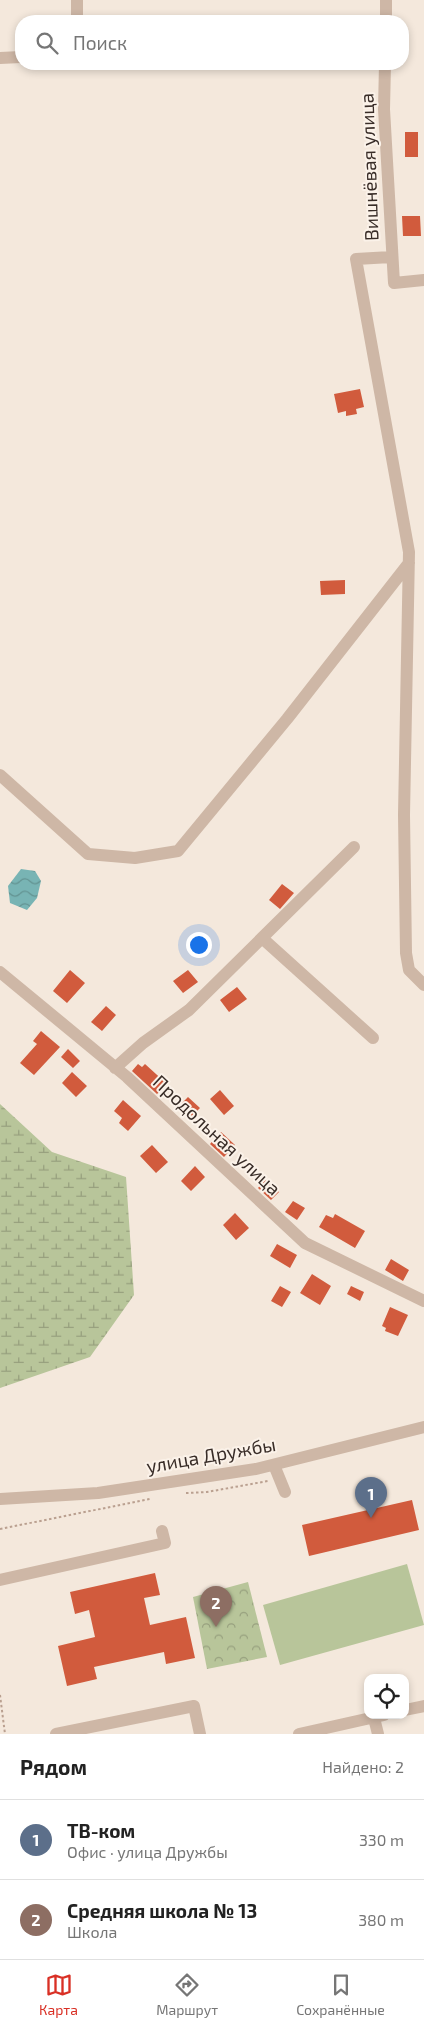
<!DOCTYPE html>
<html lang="ru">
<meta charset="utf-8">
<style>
body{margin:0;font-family:"Exo 2",sans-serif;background:#f6f6f6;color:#222}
.controls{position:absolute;right:15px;bottom:15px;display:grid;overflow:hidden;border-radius:10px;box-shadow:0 2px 8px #0003}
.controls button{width:45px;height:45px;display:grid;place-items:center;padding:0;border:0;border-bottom:1px solid #e0e0e0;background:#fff;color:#222;font:25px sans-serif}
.you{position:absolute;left:198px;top:944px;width:18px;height:18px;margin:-12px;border:4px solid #fff;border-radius:50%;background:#1a73e8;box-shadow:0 0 0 8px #1a73e833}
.badge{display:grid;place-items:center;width:32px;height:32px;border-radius:50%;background:#d93025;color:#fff;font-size:16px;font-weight:700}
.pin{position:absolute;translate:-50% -41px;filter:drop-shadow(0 1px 2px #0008)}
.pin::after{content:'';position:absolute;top:26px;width:18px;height:15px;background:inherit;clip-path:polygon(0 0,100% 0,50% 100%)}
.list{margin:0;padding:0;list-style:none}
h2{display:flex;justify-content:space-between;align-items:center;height:65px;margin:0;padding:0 20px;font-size:21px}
h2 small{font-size:16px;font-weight:400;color:#767676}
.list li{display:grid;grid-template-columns:32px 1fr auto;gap:15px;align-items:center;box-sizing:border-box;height:80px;padding:0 20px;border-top:1px solid #e0e0e0}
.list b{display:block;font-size:19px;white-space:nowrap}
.list p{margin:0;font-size:16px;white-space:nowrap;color:#767676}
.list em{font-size:16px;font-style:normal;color:#767676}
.icon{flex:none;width:28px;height:28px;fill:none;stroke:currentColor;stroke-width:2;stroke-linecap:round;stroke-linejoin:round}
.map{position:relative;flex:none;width:424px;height:1734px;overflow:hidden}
.search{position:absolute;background:#fff;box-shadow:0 2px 8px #0003;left:15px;right:15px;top:15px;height:55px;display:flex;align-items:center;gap:12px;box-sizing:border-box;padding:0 18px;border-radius:20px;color:#767676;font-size:19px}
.sheet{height:225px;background:#fff}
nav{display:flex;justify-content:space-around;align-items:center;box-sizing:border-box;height:70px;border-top:1px solid #e0e0e0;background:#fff;font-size:14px;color:#767676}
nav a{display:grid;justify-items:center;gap:2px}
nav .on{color:#d93025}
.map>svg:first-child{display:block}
.wetland{fill:url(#wetland-marsh)}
.park{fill:url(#park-crowns)}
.pitch{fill:#b8c59a}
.water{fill:url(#water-waves)}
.building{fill:#d15b3d}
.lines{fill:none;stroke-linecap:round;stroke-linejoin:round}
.path{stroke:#baa090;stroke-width:2;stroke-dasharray:2.5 2.5;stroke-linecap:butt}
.minor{stroke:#ceb7a6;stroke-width:12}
.labels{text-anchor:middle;stroke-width:4;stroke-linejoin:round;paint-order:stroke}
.street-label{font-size:19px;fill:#392d28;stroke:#fbf2e9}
</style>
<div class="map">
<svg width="424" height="1734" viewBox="0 0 424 1734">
<defs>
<pattern id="wetland-marsh" width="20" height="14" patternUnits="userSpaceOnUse" patternTransform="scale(1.25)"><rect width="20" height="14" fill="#b8c59a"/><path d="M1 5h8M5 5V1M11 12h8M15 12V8" fill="none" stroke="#97a07e"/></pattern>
<pattern id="park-crowns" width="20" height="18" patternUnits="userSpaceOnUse" patternTransform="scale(1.25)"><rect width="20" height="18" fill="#b8c59a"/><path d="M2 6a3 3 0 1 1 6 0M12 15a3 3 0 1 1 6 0" fill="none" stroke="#97a07e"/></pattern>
<pattern id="water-waves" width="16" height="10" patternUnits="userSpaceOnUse" patternTransform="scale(1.25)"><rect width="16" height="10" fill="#78b4b4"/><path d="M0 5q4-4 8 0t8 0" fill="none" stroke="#639392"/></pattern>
</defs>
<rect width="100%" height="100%" fill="#f4e8dc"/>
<path class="wetland" d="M0,1104l52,48 74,25 8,118 -44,62 -90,31z"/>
<path class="park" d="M248,1582l19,75 -60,12 -14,-72z"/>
<path class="pitch" d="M407,1564l17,61 -144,40 -17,-60z"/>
<path class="water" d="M21,869l14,2 6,10 -4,17 -10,12 -17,-7 -2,-17z"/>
<path class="building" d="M405,132h13v25h-13z
M402,216h18l1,20h-18z
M360,389l4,18 -8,2 1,5 -11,2v-5l-8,2 -4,-19z
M345,580v14l-24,1 -1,-14z
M282,884l12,9 -14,16 -11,-9z
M70,970l15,13 -18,20 -14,-12z
M188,970l10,12 -15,11 -10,-12z
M237,987l10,12 -18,13 -9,-12z
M106,1006l10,9 -14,16 -11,-9z
M41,1031l19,16 -26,28 -14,-12 17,-19 -4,-3z
M68,1049l12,12 -7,7 -12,-11z
M138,1064l4,3 3,-3 22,20 -10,10 -25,-23z
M72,1072l15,14 -11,11 -14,-14z
M220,1090l14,16 -10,9 -14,-16z
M188,1097l12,11 -8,8 -11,-12z
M123,1100l18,16 -13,15 -9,-8 3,-5 -8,-7z
M221,1132l14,13 -11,12 -14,-13z
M152,1145l16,17 -12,11 -16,-17z
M195,1166l10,11 -14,14 -10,-10z
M265,1180l14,12 -8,8 -13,-12z
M293,1201l12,7 -8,12 -12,-8z
M235,1213l14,15 -13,12 -13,-15z
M335,1214l30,17 -10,17 -36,-21 7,-12 7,3z
M277,1244l20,11 -7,13 -20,-12z
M391,1259l18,11 -6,11 -18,-11z
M312,1274l19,12 -11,19 -20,-12z
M280,1286l11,6 -9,15 -11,-6z
M351,1286l13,6 -4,9 -13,-7z
M390,1307l18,8 -10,21 -13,-5 1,-3 -4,-2z
M412,1500l7,30 -110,26 -7,-31z
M155,1573l5,22 -16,3 6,27 36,-8 9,41 -29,6 -2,-12 -70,15 3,12 -30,7 -9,-40 37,-9 -6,-27 -14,4 -5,-22z"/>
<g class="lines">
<path class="path" d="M186,1493l21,-1 61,-11
M0,1529l150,-30
M0,1695l5,39"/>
<path class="minor" d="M77,0v21
M386,21v-21
M0,58l21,-1
M385,64l-1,45 10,174 30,-3
M391,257l-35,2 53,293 -5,263 2,138 3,17 15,15
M0,775l88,79 47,4 43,-7 109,-132 122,-156
M262,938l111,100
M0,972l127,105 178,166 119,58
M115,1068l28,-25 46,-33 165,-163
M274,1465l11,27
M0,1499l98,-6 158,-24 168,-42
M0,1580l165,-37 -3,-12
M405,1710l19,-4
M374,1718l4,16
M56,1734l138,-28 6,28
M299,1734l85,-19"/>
</g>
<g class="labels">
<g class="street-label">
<text transform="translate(369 167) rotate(-92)" y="7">Вишнёвая улица</text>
<text transform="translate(217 1135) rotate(43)" y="7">Продольная улица</text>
<text transform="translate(211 1455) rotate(-10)" y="7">улица Дружбы</text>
</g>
</g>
</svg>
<div class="controls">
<button><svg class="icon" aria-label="locate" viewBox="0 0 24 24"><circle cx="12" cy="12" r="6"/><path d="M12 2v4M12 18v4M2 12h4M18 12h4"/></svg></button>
</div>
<div class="you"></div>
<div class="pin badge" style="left:371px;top:1518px;background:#5c6f8a">1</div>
<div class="pin badge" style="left:216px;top:1627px;background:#8d6e63">2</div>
<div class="search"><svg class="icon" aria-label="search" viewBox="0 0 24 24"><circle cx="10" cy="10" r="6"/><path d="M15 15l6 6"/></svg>Поиск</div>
</div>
<section class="sheet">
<h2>Рядом<small>Найдено: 2</small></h2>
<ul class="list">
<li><span class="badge" style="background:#5c6f8a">1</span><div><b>ТВ-ком</b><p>Офис · улица Дружбы</p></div><em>330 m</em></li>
<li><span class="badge" style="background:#8d6e63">2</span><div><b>Средняя школа № 13</b><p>Школа</p></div><em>380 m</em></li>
</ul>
</section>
<nav>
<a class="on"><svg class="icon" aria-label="map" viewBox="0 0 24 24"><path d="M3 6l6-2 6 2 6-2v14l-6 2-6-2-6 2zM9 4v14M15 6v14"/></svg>Карта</a>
<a><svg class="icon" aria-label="directions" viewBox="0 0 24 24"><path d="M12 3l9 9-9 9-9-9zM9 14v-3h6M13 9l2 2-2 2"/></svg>Маршрут</a>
<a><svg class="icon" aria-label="saved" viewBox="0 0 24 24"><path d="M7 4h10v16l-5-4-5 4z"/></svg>Сохранённые</a>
</nav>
